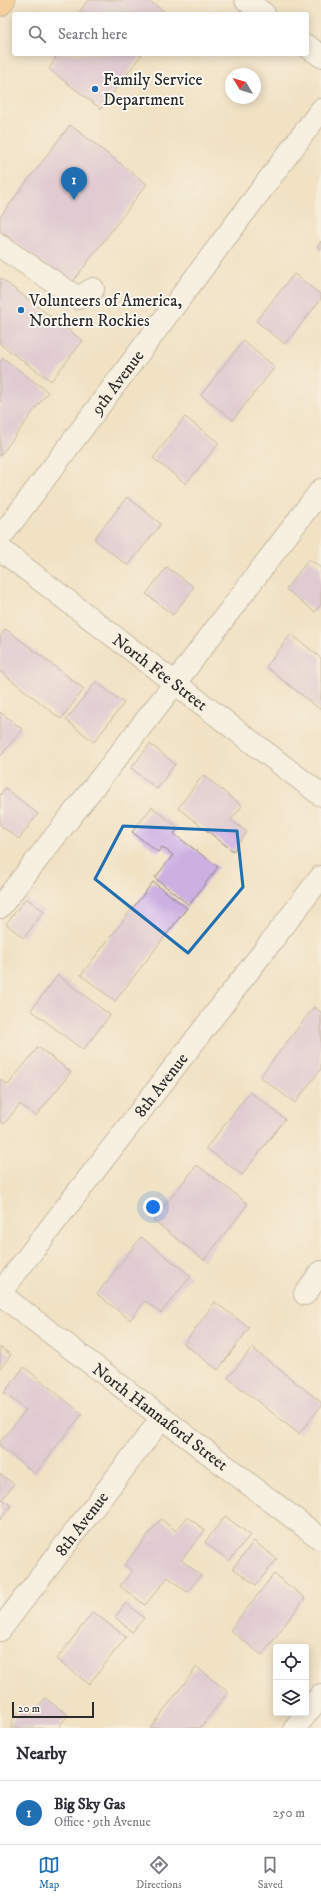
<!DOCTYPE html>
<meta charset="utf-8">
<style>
body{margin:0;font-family:"IM FELL DW Pica",serif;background:#f7f7f7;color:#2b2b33}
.controls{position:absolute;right:12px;bottom:12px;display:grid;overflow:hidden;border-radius:4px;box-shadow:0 2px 10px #0003}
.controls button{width:36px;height:36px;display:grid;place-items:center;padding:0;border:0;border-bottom:1px solid #e1e1e2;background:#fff;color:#2b2b33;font:20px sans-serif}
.compass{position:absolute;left:225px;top:68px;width:36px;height:36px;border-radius:50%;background:#fff;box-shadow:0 2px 10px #0003;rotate:308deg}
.scale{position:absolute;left:12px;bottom:10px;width:82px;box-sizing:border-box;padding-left:4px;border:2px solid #2b2b2b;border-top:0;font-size:11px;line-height:14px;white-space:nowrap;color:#2b2b2b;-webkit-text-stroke:3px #fdfcf7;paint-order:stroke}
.you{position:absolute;left:153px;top:1207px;width:14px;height:14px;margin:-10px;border:3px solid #fff;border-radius:50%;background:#1a73e8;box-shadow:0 0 0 6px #1a73e833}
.badge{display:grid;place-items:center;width:26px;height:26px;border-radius:50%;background:#1f6fb2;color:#fff;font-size:13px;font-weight:700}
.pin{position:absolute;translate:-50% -33px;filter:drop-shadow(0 1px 2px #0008)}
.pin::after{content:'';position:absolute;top:21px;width:14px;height:12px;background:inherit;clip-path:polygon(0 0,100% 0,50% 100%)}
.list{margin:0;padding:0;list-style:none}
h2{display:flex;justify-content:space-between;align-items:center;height:52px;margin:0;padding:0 16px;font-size:17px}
h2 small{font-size:13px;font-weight:400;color:#7c7c81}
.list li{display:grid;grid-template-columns:26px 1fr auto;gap:12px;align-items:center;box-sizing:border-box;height:64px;padding:0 16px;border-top:1px solid #e1e1e2}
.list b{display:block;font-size:15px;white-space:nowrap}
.list p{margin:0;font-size:13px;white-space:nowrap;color:#7c7c81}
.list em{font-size:13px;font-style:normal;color:#7c7c81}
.icon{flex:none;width:22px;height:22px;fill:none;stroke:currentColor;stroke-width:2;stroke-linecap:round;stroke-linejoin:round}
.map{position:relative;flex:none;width:321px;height:1728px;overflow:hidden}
.search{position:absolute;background:#fff;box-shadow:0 2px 10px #0003;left:12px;right:12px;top:12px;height:44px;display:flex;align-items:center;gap:10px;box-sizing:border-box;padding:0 14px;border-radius:4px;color:#7c7c81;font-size:15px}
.sheet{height:116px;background:#fff}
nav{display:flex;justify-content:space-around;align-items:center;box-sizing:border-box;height:56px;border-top:1px solid #e1e1e2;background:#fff;font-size:11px;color:#7c7c81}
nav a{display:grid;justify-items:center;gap:2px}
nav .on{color:#1f6fb2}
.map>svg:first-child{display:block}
.building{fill:#cdb0e2}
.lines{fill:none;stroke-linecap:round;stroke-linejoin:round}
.minor-casing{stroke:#8e8678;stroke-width:24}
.major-casing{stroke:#8e8678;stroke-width:24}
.minor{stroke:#fff;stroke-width:22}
.major{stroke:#fdbc6f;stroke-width:22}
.marked{fill:none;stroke:#1f6fb2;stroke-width:3;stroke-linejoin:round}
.poi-dot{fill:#1f6fb2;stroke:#fdfcf7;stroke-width:1.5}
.labels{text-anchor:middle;stroke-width:3.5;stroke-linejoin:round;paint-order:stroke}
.poi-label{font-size:17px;fill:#2b2b2b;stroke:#fdfcf7;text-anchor:start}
.street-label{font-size:17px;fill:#2b2b2b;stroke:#fdfcf7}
</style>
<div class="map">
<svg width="321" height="1728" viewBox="0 0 321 1728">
<rect width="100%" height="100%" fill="#fdfcf7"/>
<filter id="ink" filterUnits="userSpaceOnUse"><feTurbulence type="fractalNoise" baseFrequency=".025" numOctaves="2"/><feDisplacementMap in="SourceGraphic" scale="8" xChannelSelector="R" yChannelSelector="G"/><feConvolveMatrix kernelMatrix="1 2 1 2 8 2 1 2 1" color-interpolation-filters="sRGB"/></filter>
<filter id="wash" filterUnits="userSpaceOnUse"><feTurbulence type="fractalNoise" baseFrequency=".012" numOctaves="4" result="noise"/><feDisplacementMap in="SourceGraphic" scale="16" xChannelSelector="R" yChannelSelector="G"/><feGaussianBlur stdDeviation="0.9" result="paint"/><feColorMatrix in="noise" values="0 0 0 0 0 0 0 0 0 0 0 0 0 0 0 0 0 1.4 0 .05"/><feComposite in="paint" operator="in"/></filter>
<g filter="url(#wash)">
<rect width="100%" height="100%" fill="#f1e2c4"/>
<g id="blocks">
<path class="building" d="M88,0h60l19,14h-89z
M51,54h91l-41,55 -52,-40 7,-11z
M70,125l77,59 -76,100 -71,-53v-14z
M321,241v9l-4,-3z
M294,274l27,21v4l-36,45 -29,-23z
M0,278l83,63 -32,40 -51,-37z
M243,341l32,26 -42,53 -32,-25z
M3,358l45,34 -48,64v-94z
M185,417l34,26 -33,41 -33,-26z
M127,497l34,27 -33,42 -34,-27z
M309,559l12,9v36l-6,8 -29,-23z
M167,567l27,20 -21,28 -27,-21z
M6,629l78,60 -23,30 -61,-48v-35z
M291,634l30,24v52l-55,-43z
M96,682l28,21 -30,39 -28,-22z
M0,712l22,17 -22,28z
M150,744l25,20 -18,25 -26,-21z
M203,775l39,31 -11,14 16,12 -14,19 -55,-43z
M5,788l33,26 -19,25 -19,-14v-30z
M152,807l27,21 -5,6 44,33 -29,38 -34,-27 18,-23 -11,-8 -4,5 -26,-20z
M153,882l34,26 -72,93 -34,-26z
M26,898l18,13 -20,27 -18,-14z
M58,975l52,40 -27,35 -52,-40z
M314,1007l7,5v57l-26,34 -35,-26z
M38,1047l33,25 -35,44 -16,-12 -16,20 -4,-3v-42l8,6z
M250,1092l35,27 -43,56 -36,-27z
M197,1165l51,39 -44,56 -51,-40z
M141,1237l50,39 -30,37 -16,-12 -15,19 -33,-26z
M215,1302l34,26 -31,42 -34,-26z
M0,1347l11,8 -11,14z
M252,1348l69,54v4l-22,28 -71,-56z
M24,1367l58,47 -47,60 -35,-28v-4l26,-32 -22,-17z
M0,1474l14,10 -12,15 9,7 -11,14z
M225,1516l25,19 -21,26 -24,-19z
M187,1517l18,13 -24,30 20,15 -14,17 -19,-15 -23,28 -25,-19 12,-15 -8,-6 37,-46 15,12z
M254,1541l23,18 -21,26 -23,-17z
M274,1574l31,24 -43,57 -32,-25z
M126,1603l18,15 -12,14 -17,-15z
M93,1612l33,25 -37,47 -32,-25z
M197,1667l31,25 -28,36h-50z
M45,1698l23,17 -10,13h-48l3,-4 -2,-2 9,-12 10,7z"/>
</g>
</g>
<g filter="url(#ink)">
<use href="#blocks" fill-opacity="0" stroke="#8e8678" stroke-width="1"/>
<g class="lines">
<g class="minor-casing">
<g id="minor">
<path d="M246,0l18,14"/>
<path d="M307,46l14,10"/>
<path d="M0,246l78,52 15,-9"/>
<path id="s1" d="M0,538l321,-428"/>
<path id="s2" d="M0,549l321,246"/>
<path d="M0,907l175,-224 146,-193"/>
<path id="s3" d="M0,1293l321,-416"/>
<path id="s4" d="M0,1294l321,245"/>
<path d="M305,1294l16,-22"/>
<path id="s5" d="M0,1630l162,-212"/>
<path d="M295,1728l26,-33"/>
</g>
</g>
<g class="major-casing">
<path id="major" d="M0,5l4,-5"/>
</g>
<use href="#minor" class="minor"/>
<use href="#major" class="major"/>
</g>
</g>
<path d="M0 0H321V1728H0ZM123,826l114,5 6,56 -55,66 -93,-74z" fill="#f1e2c4" fill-opacity=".55" fill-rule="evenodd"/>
<path class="marked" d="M123,826l114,5 6,56 -55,66 -93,-74z"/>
<g class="poi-dot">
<circle cx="95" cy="89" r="4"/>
<circle cx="21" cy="310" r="4"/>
</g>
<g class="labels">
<g class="poi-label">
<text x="103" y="85">Family Service<tspan x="103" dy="20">Department</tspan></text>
<text x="29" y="306">Volunteers of America,<tspan x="29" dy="20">Northern Rockies</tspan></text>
</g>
<g class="street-label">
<text dy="6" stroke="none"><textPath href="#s1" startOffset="195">9th Avenue</textPath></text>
<text dy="6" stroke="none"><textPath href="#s2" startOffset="202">North Fee Street</textPath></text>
<text dy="6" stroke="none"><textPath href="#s3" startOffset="263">8th Avenue</textPath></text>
<text dy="6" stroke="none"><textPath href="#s4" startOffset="202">North Hannaford Street</textPath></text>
<text dy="6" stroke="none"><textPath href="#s5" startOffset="134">8th Avenue</textPath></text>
</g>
</g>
</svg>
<div class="controls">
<button><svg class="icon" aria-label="locate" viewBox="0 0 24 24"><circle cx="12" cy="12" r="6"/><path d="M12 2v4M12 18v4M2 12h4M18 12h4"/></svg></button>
<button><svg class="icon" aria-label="layers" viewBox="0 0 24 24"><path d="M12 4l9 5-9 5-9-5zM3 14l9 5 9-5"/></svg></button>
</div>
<svg class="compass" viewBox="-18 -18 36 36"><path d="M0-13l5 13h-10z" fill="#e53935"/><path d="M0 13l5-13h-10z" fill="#7c7c81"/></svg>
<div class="scale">20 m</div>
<div class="you"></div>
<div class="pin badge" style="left:74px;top:200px">1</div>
<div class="search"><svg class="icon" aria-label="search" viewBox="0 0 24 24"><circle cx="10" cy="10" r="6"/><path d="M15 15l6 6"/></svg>Search here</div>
</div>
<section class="sheet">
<h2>Nearby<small></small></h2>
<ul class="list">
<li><span class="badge">1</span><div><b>Big Sky Gas</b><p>Office · 9th Avenue</p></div><em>250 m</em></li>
</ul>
</section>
<nav>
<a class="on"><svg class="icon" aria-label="map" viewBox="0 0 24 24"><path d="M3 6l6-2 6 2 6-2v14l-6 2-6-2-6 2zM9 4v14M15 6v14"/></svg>Map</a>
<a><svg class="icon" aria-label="directions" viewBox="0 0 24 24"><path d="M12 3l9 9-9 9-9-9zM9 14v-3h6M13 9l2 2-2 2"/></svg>Directions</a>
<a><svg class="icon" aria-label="saved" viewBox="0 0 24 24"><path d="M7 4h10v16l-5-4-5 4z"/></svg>Saved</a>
</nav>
